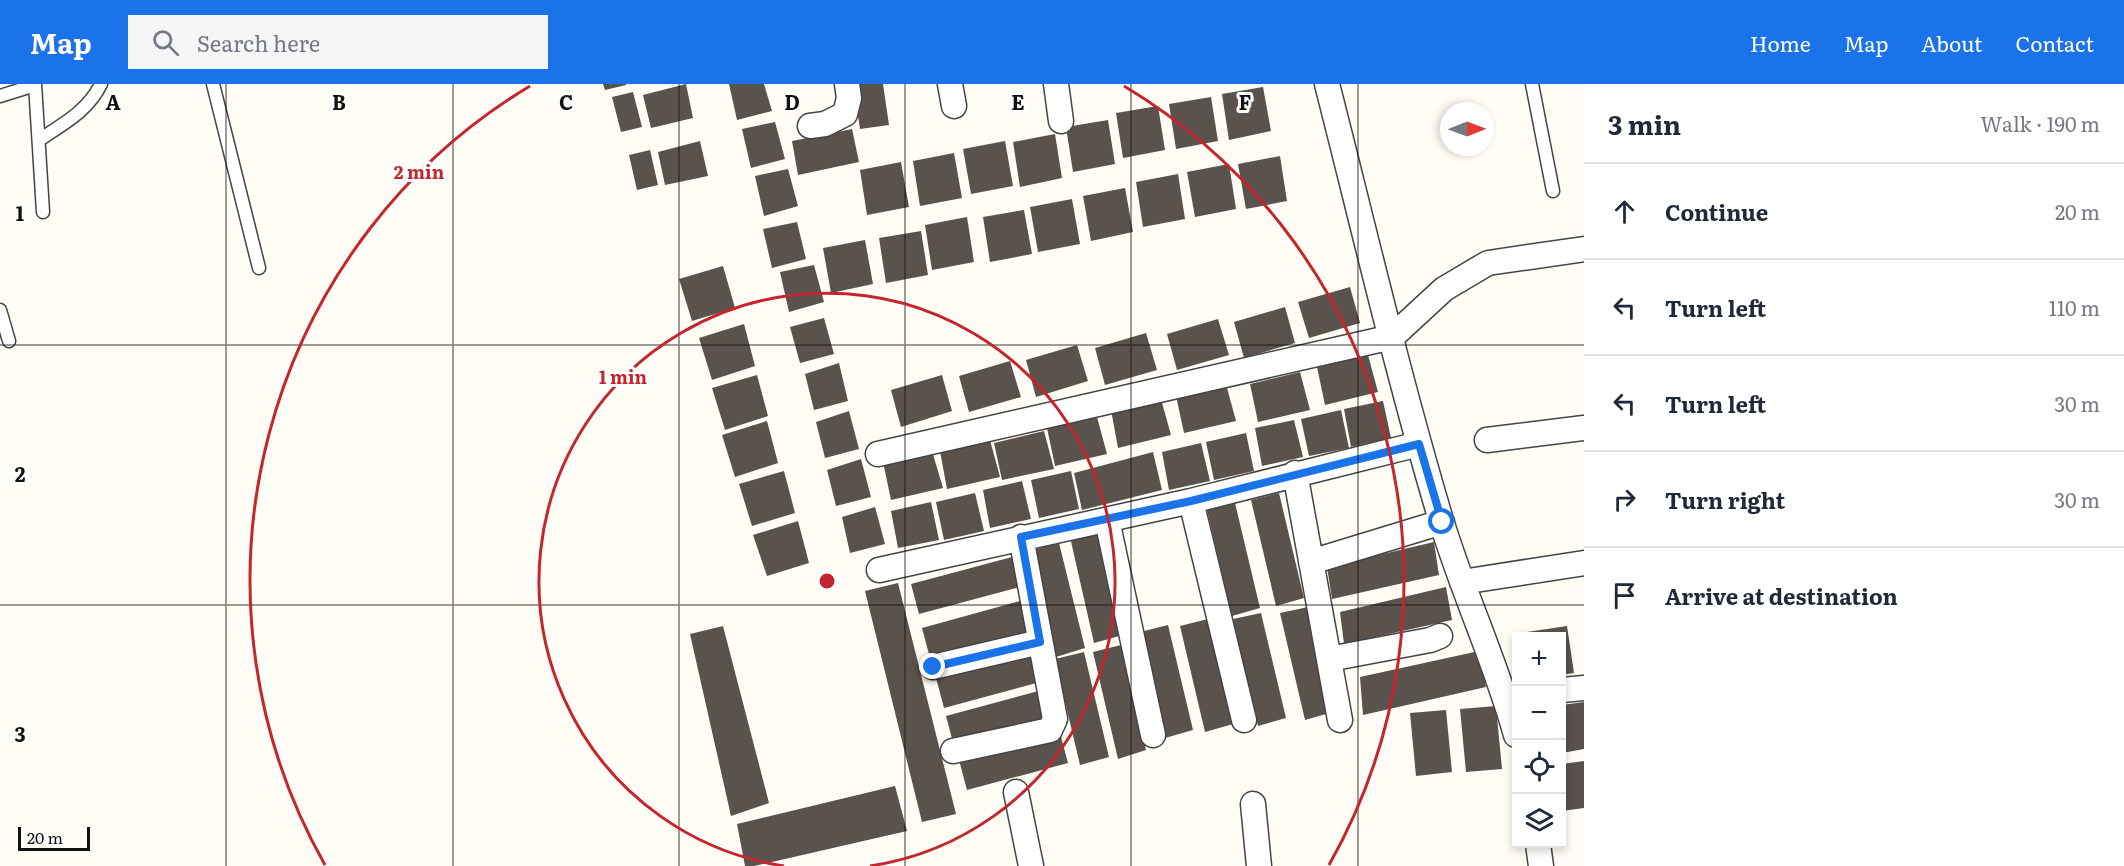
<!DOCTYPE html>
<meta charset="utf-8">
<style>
body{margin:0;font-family:Literata,serif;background:#f6f6f7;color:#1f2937}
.controls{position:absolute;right:18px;bottom:18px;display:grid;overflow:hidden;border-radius:0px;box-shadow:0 3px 9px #0003}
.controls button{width:54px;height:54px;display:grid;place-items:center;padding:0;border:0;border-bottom:2px solid #e0e1e3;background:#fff;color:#1f2937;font:30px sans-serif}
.compass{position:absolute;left:1440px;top:18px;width:54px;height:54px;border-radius:50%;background:#fff;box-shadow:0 3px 9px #0003;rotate:89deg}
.scale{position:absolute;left:18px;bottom:15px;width:72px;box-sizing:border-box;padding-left:6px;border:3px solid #111;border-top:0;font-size:16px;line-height:21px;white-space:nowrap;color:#111;-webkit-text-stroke:4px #fff;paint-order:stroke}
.stop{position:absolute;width:18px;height:18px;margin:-14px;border:4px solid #1a73e8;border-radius:50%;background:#fff}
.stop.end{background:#1a73e8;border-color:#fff;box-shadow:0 2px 6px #0008}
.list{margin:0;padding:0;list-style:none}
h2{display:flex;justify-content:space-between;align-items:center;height:78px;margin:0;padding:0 24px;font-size:26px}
h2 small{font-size:20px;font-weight:400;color:#747a83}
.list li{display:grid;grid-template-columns:39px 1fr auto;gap:18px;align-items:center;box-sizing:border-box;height:96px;padding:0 24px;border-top:2px solid #e0e1e3}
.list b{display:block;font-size:22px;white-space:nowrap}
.list em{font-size:20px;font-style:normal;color:#747a83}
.icon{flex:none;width:33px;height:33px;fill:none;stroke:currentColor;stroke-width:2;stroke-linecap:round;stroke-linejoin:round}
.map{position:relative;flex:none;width:1584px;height:782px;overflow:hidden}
header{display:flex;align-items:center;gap:36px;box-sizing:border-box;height:84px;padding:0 30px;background:#1a73e8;color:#fff}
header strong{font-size:28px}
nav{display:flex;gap:33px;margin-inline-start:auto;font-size:21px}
.search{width:420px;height:54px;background:#f6f6f7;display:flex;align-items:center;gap:15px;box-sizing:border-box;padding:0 21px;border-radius:0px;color:#747a83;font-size:22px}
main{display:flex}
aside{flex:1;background:#fff}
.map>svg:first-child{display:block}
.building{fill:#5a524d}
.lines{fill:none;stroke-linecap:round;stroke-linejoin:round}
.service-casing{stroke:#444;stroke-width:15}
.minor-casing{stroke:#444;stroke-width:27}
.service{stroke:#fff;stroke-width:12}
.minor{stroke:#fff;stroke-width:24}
.route{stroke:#1a73e8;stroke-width:8}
.grid{fill:none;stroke:#111;stroke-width:1.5;stroke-opacity:0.55}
.ring{fill:none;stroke:#c4262e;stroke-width:3}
.grid-label{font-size:20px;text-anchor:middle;font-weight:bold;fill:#111;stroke:#fff;stroke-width:6;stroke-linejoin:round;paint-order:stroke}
.centre{fill:#c4262e;stroke:#fff;stroke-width:3}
.ring-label{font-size:18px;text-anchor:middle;font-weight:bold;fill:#c4262e;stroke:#fff;stroke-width:6;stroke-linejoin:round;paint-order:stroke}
</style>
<header>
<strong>Map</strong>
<div class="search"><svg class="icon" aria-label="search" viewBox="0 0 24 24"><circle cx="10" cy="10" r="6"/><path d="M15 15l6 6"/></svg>Search here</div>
<nav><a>Home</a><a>Map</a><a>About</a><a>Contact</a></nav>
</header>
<main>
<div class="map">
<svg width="1584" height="782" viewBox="0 0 1584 782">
<rect width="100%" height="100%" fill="#fffdf5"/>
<path class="building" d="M603,0h23v1l-21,5z
M686,0l7,34 -42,10 -8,-33z
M729,0h35l8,27 -35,9z
M853,0h30l6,41 -29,4z
M1263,3l8,44 -42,9 -7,-46z
M633,8l9,35 -21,5 -9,-35z
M1211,13l7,44 -42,8 -7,-45z
M1158,22l7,44 -42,8 -7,-45z
M1108,36l7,44 -42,8 -7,-45z
M775,38l10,37 -34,9 -9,-39z
M852,45l7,33 -61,13 -6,-34z
M1055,50l7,44 -42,9 -7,-45z
M700,57l8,35 -43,9 -7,-33z
M1005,57l8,45 -42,8 -8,-45z
M650,66l8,35 -21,5 -8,-35z
M954,69l8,45 -42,8 -7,-45z
M1280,72l7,45 -41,8 -8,-45z
M901,78l8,45 -42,8 -7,-45z
M1229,80l7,45 -41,8 -8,-45z
M788,85l10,37 -34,10 -9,-40z
M1178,90l7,45 -42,8 -7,-45z
M1125,104l8,44 -42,9 -8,-45z
M1072,115l8,45 -42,8 -8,-45z
M1024,126l8,44 -42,8 -7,-45z
M967,133l7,45 -42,8 -7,-45z
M797,138l9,37 -34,9 -9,-39z
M921,147l7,44 -42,8 -7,-45z
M865,156l8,44 -42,9 -8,-45z
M814,181l10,37 -35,10 -9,-40z
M723,182l12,42 -43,13 -13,-42z
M1350,203l10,36 -51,15 -11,-36z
M1285,223l10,36 -51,15 -10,-36z
M824,234l10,36 -34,9 -10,-36z
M1218,235l11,36 -52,15 -10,-36z
M744,240l11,42 -43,14 -13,-42z
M1146,249l11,37 -52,15 -10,-37z
M1077,261l11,36 -52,16 -10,-37z
M1368,271l10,37 -53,13 -8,-38z
M1010,277l11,36 -52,15 -10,-36z
M839,279l9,38 -34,9 -9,-36z
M1300,288l10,38 -52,12 -8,-38z
M757,291l11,41 -43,14 -13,-42z
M942,291l10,36 -51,16 -10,-37z
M1226,300l10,37 -52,12 -8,-37z
M1161,315l10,36 -53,13 -7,-38z
M1383,317l8,37 -40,9 -7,-38z
M1341,326l8,38 -40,8 -8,-37z
M849,327l10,38 -34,9 -9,-36z
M1097,333l10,37 -52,12 -8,-38z
M1294,336l9,37 -41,9 -7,-38z
M767,337l11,42 -43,14 -13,-42z
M1044,347l10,38 -52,11 -8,-37z
M1246,349l8,38 -40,9 -8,-38z
M990,356l10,37 -53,12 -7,-38z
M1201,359l9,38 -41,9 -7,-38z
M932,367l11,37 -52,12 -8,-38z
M1153,368l9,38 -80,20 -8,-37z
M861,375l10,38 -35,9 -9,-36z
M784,387l11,42 -43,13 -13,-42z
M1071,387l8,38 -40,9 -8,-38z
M1022,397l9,38 -41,9 -7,-38z
M975,409l9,38 -40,9 -8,-38z
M1279,409l25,105 -28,8 -25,-106z
M931,418l8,38 -41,8 -7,-37z
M1235,419l25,105 -28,8 -25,-106z
M875,423l10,37 -35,9 -8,-36z
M798,437l11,42 -42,13 -14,-41z
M1098,445l25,106 -29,8 -24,-106z
M1434,458l5,33 -107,24 -5,-32z
M1059,459l26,105 -29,9 -24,-107z
M1012,473l8,30 -101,27 -8,-30z
M898,499l58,231 -34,8 -57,-231z
M1446,503l6,33 -108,24 -4,-32z
M1023,516l8,31 -101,27 -8,-30z
M1308,523l25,105 -28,8 -25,-107z
M1261,529l25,105 -28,8 -25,-107z
M1208,535l25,105 -28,8 -25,-106z
M1168,541l25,105 -28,8 -25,-106z
M723,542l46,177 -38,13 -41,-182z
M1567,542l7,47 -12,2v-39h-34l-1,-4z
M1121,561l25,105 -28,9 -25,-107z
M1036,567l8,30 -100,27 -8,-30z
M1479,567l7,36 -123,28 -3,-38z
M1084,568l25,105 -29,8 -25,-106z
M1046,605l8,30 -100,27 -8,-30z
M1584,618v47l-22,4v-48z
M1496,622l6,63 -36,3 -6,-63z
M1446,626l6,62 -36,4 -6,-63z
M1060,649l8,30 -101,27 -8,-30z
M1584,677v47l-22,3v-47z
M895,702l12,45 -153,35h-9l-8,-42z"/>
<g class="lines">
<g class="service-casing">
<path id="service" d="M35,0l8,128
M213,0l46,184
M1532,0l21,107
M0,12l35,-11
M39,56c24,-16 49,-29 62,-56
M0,226l9,31"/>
</g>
<g class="minor-casing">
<path id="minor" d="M950,0l4,22
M1056,0l5,37
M1327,0c37,145 71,292 114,436 22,73 55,142 75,215
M810,42l15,-2 20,-10 4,-16 -2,-14
M1487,356l97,-12
M878,370l514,-117 52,-48 44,-26 96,-14
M1295,389l45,247
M1191,417l53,219
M1107,436l46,215
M1311,478l131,-40
M879,486l312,-69 228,-57
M1462,498l122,-19
M1329,575l101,-19 10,-4
M933,583l107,-25
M1562,606l22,-2
M953,667l97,-21 5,-11 -34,-182
M1016,708l15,74
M1253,720l6,62
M1538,760l3,22"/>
</g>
<use href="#service" class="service"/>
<use href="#minor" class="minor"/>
</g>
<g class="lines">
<path class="route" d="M933,583l107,-25 -19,-105 170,-36 228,-57 23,78"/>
</g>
<path class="grid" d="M226,0v782M453,0v782M679,0v782M905,0v782M1131,0v782M1358,0v782M0,261h1584M0,521h1584"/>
<g class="ring">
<path d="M784 782A288 288 0 1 1 870 782"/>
<path d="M325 781A577 577 0 0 1 530 2M1124 2A577 577 0 0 1 1329 781"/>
</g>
<g class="grid-label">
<text x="113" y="26">A</text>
<text x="339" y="26">B</text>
<text x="566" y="26">C</text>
<text x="792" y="26">D</text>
<text x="1018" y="26">E</text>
<text x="1245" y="26">F</text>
<text x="20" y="137">1</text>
<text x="20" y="398">2</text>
<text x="20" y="658">3</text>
</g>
<circle cx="827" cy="497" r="9" class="centre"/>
<g class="ring-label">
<text x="419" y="95">2 min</text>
<text x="623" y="300">1 min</text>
</g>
</svg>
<div class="controls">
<button>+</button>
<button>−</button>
<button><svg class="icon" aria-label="locate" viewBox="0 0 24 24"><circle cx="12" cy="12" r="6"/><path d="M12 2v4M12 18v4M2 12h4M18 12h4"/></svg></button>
<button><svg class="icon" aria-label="layers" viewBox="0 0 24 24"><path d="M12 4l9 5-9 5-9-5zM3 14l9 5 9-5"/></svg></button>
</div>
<svg class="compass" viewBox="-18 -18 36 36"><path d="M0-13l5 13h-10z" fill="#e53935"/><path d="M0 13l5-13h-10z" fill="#747a83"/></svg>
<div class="scale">20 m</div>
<div class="stop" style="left:1442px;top:438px"></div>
<div class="stop end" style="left:933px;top:583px"></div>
</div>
<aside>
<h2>3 min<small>Walk · 190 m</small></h2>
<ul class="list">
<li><svg class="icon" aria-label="ahead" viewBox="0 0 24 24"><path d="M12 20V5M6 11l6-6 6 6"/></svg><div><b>Continue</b></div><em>20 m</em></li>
<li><svg class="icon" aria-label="left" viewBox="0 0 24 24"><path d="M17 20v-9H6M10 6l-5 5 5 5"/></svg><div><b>Turn left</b></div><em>110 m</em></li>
<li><svg class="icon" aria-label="left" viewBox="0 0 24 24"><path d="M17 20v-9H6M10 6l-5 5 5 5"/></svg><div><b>Turn left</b></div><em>30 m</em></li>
<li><svg class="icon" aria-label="right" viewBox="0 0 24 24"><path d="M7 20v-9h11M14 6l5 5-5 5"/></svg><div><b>Turn right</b></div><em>30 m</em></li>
<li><svg class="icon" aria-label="arrive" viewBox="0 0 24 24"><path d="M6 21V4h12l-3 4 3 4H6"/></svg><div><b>Arrive at destination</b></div></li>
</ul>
</aside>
</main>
